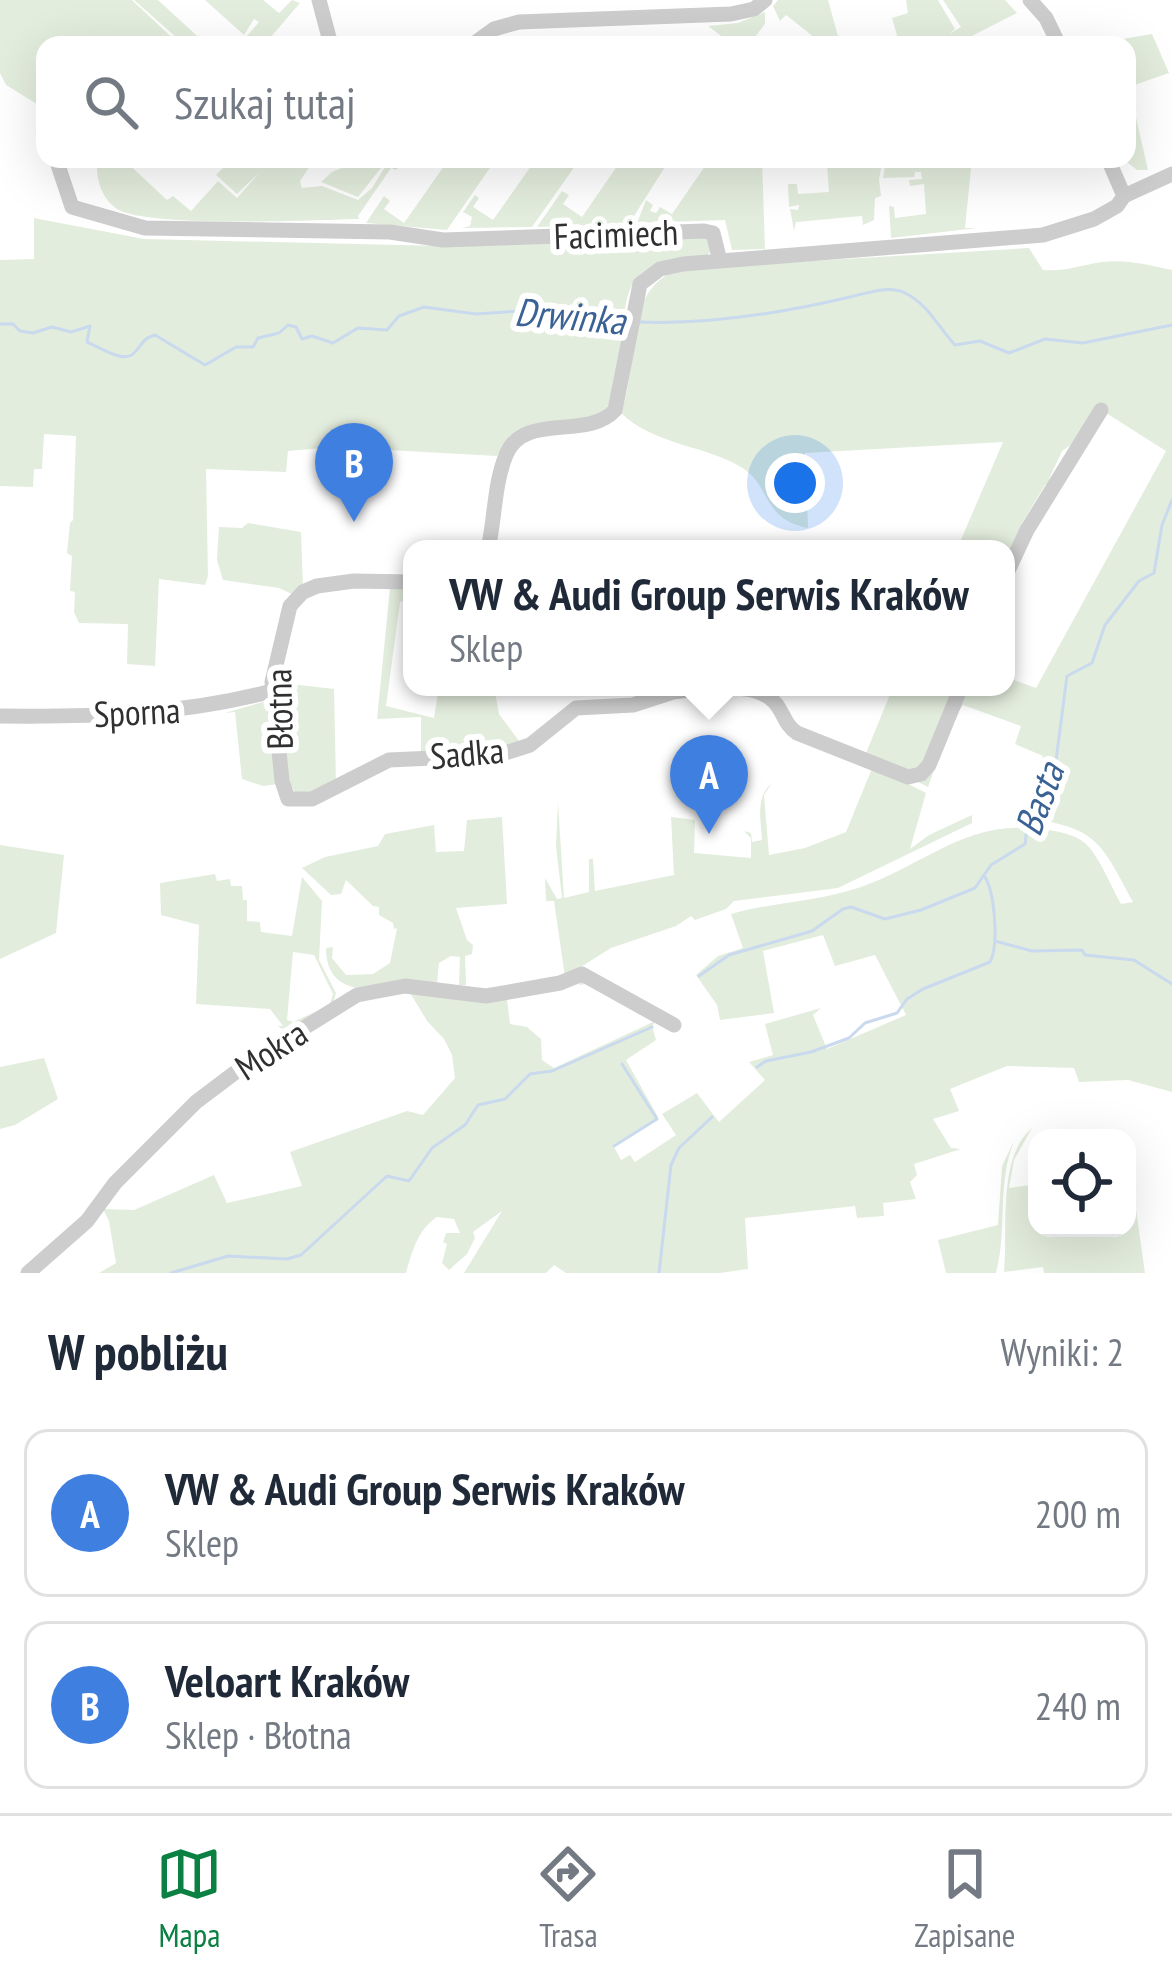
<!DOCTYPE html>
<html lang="pl">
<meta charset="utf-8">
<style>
body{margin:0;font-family:"PT Sans Narrow",sans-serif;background:#f2f2f3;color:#1f2937}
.controls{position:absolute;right:36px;bottom:36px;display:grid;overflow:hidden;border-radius:24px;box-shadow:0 12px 48px #0002}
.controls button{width:108px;height:108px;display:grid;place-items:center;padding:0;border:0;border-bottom:3px solid #e0e1e3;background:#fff;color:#1f2937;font:60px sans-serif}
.you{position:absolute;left:795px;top:483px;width:42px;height:42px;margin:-30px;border:9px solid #fff;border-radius:50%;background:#1a73e8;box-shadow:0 0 0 18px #1a73e833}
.badge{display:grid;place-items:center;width:78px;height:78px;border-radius:50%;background:#0b8043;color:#fff;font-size:39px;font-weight:700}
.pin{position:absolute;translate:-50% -99px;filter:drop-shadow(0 3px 6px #0008)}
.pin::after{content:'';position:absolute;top:63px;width:42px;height:36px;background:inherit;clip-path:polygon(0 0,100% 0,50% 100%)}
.popup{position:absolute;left:403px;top:540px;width:612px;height:156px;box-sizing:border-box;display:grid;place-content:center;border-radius:24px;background:#fff;filter:drop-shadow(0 3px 9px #0005);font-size:39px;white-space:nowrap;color:#747a83}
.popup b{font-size:45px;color:#1f2937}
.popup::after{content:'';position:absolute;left:50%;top:100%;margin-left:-24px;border:24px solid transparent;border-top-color:#fff}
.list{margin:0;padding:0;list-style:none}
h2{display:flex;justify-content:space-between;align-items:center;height:156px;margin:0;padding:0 48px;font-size:51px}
h2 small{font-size:39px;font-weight:400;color:#747a83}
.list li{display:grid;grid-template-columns:78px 1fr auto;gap:36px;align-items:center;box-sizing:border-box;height:168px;margin:0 24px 24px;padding:0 24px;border:3px solid #e0e1e3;border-radius:24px}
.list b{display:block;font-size:45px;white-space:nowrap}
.list p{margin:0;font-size:39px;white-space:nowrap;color:#747a83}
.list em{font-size:39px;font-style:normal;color:#747a83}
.icon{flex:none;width:66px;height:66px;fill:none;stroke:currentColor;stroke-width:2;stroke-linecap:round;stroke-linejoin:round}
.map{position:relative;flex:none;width:1172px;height:1273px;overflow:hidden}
.search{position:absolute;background:#fff;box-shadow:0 12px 48px #0002;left:36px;right:36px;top:36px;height:132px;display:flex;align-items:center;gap:30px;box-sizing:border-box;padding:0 42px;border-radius:24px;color:#747a83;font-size:45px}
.sheet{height:540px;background:#fff}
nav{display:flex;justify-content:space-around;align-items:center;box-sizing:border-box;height:168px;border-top:3px solid #e0e1e3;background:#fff;font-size:33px;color:#747a83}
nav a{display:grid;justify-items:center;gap:6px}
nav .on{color:#0b8043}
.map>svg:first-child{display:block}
.green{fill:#e3eddd}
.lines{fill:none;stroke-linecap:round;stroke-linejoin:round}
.stream{stroke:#c9d9ee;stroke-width:3}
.street{stroke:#cdcdcd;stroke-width:15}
.labels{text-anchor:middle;stroke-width:12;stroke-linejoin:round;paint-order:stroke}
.street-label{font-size:36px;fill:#303030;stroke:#fff}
.water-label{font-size:39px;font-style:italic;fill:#3a6295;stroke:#fff}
</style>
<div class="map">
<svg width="1172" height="1273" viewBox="0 0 1172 1273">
<rect width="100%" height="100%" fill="#fff"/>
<path class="green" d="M0,0h132l48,45h-135v64l-39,-24 -6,-12z
M134,0h24l49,45h-22z
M205,0h58l16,13 13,-13 8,3 -36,42h-9l-9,-8 13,-15 -5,-3 -10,16z
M778,0h50l10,36 -19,5 -33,-26 -6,6 -7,-15z
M906,0h32l17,29 -6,5 12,-7 -18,-27h62l12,13 -63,32h-65l9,-6 -6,-21 16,-5z
M765,12v12l-16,21h-16l-25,-19 30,-3z
M1152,34l17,39 -40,14 19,83h-11l-14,-11h4v-114h-39z
M97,159h26l44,41 6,-4 18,15 27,-30 19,17 22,-25 -22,21 -21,-19 16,-16h76l2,7 -10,15 2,7 20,-2 36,14 14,-12 18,-29h16l-10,11 -5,-2 -33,48 1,3c-44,1 -212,9 -242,-10 -17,-12 -21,-31 -20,-50z
M363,159h25l-30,38 -37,-15 11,-10z
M449,159h47l-49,71 -81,-7 18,-27 6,5 -6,8 20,14z
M536,159h44l-48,68 -70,1 8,-2 2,-9 -9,-5 12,-17 4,3 -6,9 20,13z
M622,159h48l-41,65 -92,3 25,-36 7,4 -6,9 19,13z
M710,159h52l3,90 -33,1 -7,-30 -88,3 9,-23 7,5 -3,6 6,2 4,-6 12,7z
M811,159h72l-4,20 2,17 -6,2 -1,22 -11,5 -1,-9 -66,6 -2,9 -4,-22 8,1 1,-5 -10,2 -1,-23h9l1,10 31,-2 -2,-29 -16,1z
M886,159h86l-7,69h12l-86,10 -2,-32 5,1 1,11 31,-4 -2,-30 -14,2 -1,-6 13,-1 -1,-7h-6l-1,5 -31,1z
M34,218l110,21 298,7 256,-9 9,2 4,12 -6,6c-18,4 -47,5 -63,16 -34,26 -6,115 -41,140 -18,13 -68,18 -91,23l-13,20 -163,-9 -46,4 -2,21 -80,-3 2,107 -3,9 -46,-6 -4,87 -28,-2 1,-40 -49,-1 -5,-11 1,-20 -5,-1 2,-35 -5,-3 3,-30 3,-3 3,-84 -32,-2 -2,35h-8l-1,18 -33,-1v-226l34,-1z
M1029,248l14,22c21,2 38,-5 59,-8 24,-3 47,3 70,8v822l-44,-12 -49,2 -5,-14 -67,-2 -57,23 9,22 -26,8 18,29 10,1 -47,15 3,11 -7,7 6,17 -33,4 1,13 -27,2 -2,-12 -110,12 3,51 -28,4h-154l-12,-8 -8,8h-82l38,-62 -29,21 2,6 -8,16 -18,16 -7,-7 5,-19 -4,-2 3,-9h14l-6,-14 -17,-2c-19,12 -25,35 -31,56h-307l17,-10 -7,-42 -6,-12 31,1 80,-35 13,28 75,-17 -12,-34 117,-41 16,4 32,-37 -3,-23 -8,-16 -17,-18 -18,-30 -17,3v-3l21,-2 62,10 37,-3 -5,3 3,25 17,3 14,12 1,21 12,8 99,-46 -67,-38 -7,1 1,-3h10l66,39 -4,5 4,14 -30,20 32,57 -45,28 8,15 9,-5 5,7 41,-27 -14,-21 35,-21 22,29 46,-42 -16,-18 24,-7 -8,-31 56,-16 -8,7 14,34 79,-34 -31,-60 -40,11 -12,-31 -60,16 11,62 -54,7 -3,-15 -21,-30 22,-19 25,-8 -12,-34c42,-12 85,-12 127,-26 69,-23 110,-72 190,-58 14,2 32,6 41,17 13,16 22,39 32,57l12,-2c-34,-64 -37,-74 -111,-85l21,-61 -28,-12 6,-18 -58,-21 -12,18 -23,64 -12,-6 17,-15 31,-79h42v-10l30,11 130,-237 -60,-38 -3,-7 -8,2 -23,36 -10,7 -13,28 3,3 -7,3 -24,40 1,7 -15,31 -1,-14h-49l46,-107 -198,11 3,75c-47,-9 -36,-42 -67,-61 -34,-21 -87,-22 -120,-54 19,-50 -1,-120 57,-144z
M248,523l53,9 2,55 -11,7 -13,-6 -56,-8 -6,-20 2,-33 23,1z
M390,588l22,1v9l-12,4 -14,104 48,12 4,-26 7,-5h49l5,27 20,27 -10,8 -88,4v-36l-44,2z
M283,672l-1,11 52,6 2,94 -28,12 -12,-2 -7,-9 -11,-110z
M893,687h63l-26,70 -14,16 -50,-20z
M266,701l13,83 -16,2 -21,-7 -7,-67 -10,1z
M873,766l53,27 -16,56 19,-14 43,-20v8l-134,65 -104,13 -8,8 -31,11 -4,-4 -15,10 -65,22 -46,29 -11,-76h-8l-1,-23 12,21 5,-1 -6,-52 2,-44 6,96 25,-6v-33h4l2,32 79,-16 -3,-58 24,3 -1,33 57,5v-20l-7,-7 7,2 1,9 10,-2c-1,-20 -7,-43 10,-57l-8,12 5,60 36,-7 41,-16z
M502,817l5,87 -51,4 11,32 6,5 -1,9 -7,2 1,29h-7l1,-28 -9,-1 -12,7 -2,21c-41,2 -111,24 -111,-36l7,-1 -1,11 14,17 27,-1 17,-11 7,-35 -3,1 -1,-6 -14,-8v-8l-6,-1 -27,-26 -5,14 -10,1 -29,-27 23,-11 53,-11 7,-12 49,-9 2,27 28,-1 3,-31z
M0,845l64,10 -8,78 -56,26z
M215,874l2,7 13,-2 1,7h11l1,14h4v21l13,1 1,10 31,4 10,-59 20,24 -3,59 17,33 -3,11h-3l3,-10 -19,-39 -21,-3 -6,68 6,2 24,-11 -30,22 -9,-7h5l-13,-17 -74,-5 3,-79 -38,-10 -1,-32z
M44,1058l14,41 -43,26 -15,4v-62z
M1032,1128l-18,32 -5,28 28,-4v44h90l3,-61 15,106h-101l-1,-6 -39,5c4,-41 -7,-115 28,-144z
M1015,1139c-19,44 -7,89 -19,134h-50l-8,-33 60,-15 4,-59z"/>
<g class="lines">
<path class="stream" d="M639,322c71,3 143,-9 211,-25 17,-4 39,-12 55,-4 24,12 33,34 50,52l25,-4 29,12 36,-14 38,4 89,-18
M0,324h13l7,7 13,2 19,-6 19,5 19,-6 -3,16c12,5 36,21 46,12 10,-9 8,-15 22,-19l50,30 31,-18h17l5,-9 21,-5 9,-8 8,2 6,12 10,-3 21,7 25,-15 29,2 12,-14 25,-9 52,7 59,-4 19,11h69
M995,941l37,10 50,-1 3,5 49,5 38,24
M699,976l30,-21 83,-24 31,-22 8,-2 34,12 36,-9 54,-22 16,-23 34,-21 4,-32 26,-44 12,-92 25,-13 13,-38 34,-44 15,-8 8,-48 10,-25
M757,1067l9,-6 45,-9 38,-14 16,-15 32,-10 10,-14 16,-10 67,-27c9,-16 5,-68 -5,-85
M614,1146l43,-27 -35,-55
M171,1273l57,-17 59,3 14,-4 86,-79 22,5 23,-33 33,-23 13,-20 27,-6 25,-25 22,-3 100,-44
M659,1273l12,-108 8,-17 33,-31"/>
<path class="street" d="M319,0l12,45
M1030,0l16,18 13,27
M472,45l22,-16 25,-7 212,-8 23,-5 11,-9
M44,122l1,2
M56,159l16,48 73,21 245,4 53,8 261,-9 9,2 7,28
M1108,159l16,37
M488,549c7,-30 6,-65 18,-94 18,-44 81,-14 109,-45l25,-126 20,-15 23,-5 360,-29 51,-16 23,-13 7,-10 48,-22
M1006,575l21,-45 74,-120
M412,582l-58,-1 -37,5 -14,6 -13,14 -18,76 10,99 6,18h24l77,-39 110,-5 31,-10 46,-37 57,-3 40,-13 38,-5
M718,687c22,1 50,0 62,23 6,10 7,16 17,23l111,44 13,-3 8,-9 32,-78
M0,716c92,1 183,-1 272,-25
M28,1273l59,-52 28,-38 81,-81 53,-40 108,-67 48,-9 81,10 74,-13 22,-9 92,51"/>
</g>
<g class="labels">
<g class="street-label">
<text transform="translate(616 234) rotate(-2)" y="13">Facimiech</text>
<text transform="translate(279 709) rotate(-91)" y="13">Błotna</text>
<text transform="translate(137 712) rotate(-3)" y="13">Sporna</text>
<text transform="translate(467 753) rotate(-5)" y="13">Sadka</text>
<text transform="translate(271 1050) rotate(-33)" y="13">Mokra</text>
</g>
<g class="water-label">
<text transform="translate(570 316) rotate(5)" y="14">Drwinka</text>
<text transform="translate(1039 799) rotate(-70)" y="14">Basta</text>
</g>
</g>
</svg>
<div class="controls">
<button><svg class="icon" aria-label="locate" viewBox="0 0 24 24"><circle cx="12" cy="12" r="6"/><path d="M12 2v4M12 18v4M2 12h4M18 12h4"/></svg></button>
</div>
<div class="you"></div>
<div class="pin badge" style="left:709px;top:834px;background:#3f7fe0">A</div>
<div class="popup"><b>VW &amp; Audi Group Serwis Kraków</b>Sklep</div>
<div class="pin badge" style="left:354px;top:522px;background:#3f7fe0">B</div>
<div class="search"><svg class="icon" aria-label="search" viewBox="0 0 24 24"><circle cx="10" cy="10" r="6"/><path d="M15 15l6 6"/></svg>Szukaj tutaj</div>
</div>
<section class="sheet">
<h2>W pobliżu<small>Wyniki: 2</small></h2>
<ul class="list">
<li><span class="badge" style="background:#3f7fe0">A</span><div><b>VW &amp; Audi Group Serwis Kraków</b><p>Sklep</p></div><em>200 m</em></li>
<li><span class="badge" style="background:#3f7fe0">B</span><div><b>Veloart Kraków</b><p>Sklep · Błotna</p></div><em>240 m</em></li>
</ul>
</section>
<nav>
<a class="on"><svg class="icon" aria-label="map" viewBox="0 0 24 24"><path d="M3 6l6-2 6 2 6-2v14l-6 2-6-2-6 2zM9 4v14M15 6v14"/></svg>Mapa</a>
<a><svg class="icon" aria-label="directions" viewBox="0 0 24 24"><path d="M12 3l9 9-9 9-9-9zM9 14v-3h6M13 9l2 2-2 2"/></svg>Trasa</a>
<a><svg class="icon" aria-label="saved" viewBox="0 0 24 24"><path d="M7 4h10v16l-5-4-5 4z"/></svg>Zapisane</a>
</nav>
